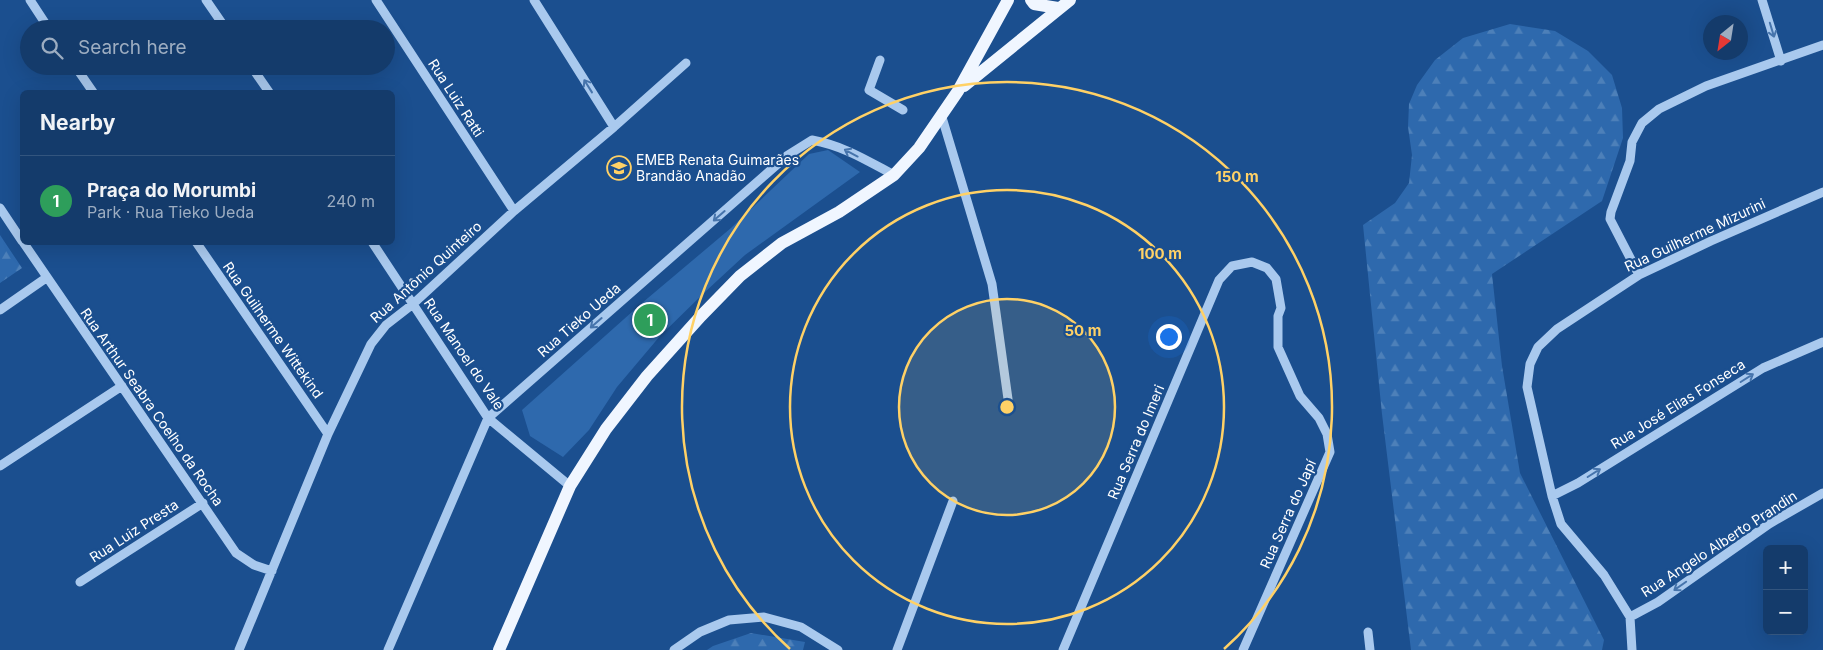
<!DOCTYPE html>
<meta charset="utf-8">
<style>
body{margin:0;font-family:Inter,sans-serif;background:#1d4271;color:#f1f3f6}
.controls{position:absolute;right:15px;bottom:15px;display:grid;overflow:hidden;border-radius:8px;box-shadow:0 5px 20px #0002}
.controls button{width:45px;height:45px;display:grid;place-items:center;padding:0;border:0;border-bottom:1px solid #33557e;background:#143b6b;color:#f1f3f6;font:25px sans-serif}
.compass{position:absolute;left:1703px;top:15px;width:45px;height:45px;border-radius:50%;background:#143b6b;box-shadow:0 5px 20px #0002;rotate:210deg}
.you{position:absolute;left:1168px;top:336px;width:18px;height:18px;margin:-12px;border:4px solid #fff;border-radius:50%;background:#1a73e8;box-shadow:0 0 0 8px #1a73e833}
.badge{display:grid;place-items:center;width:32px;height:32px;border-radius:50%;background:#ffd166;color:#fff;font-size:16px;font-weight:700}
.pin{position:absolute;translate:-50% -50%;border:2px solid #fff;box-shadow:0 1px 5px #0006}
.list{margin:0;padding:0;list-style:none}
h2{display:flex;justify-content:space-between;align-items:center;height:65px;margin:0;padding:0 20px;font-size:21px}
h2 small{font-size:16px;font-weight:400;color:#9dadc1}
.list li{display:grid;grid-template-columns:32px 1fr auto;gap:15px;align-items:center;box-sizing:border-box;height:90px;padding:0 20px;border-top:1px solid #33557e}
.list b{display:block;font-size:19px;white-space:nowrap}
.list p{margin:0;font-size:16px;white-space:nowrap;color:#9dadc1}
.list em{font-size:16px;font-style:normal;color:#9dadc1}
.icon{flex:none;width:28px;height:28px;fill:none;stroke:currentColor;stroke-width:2;stroke-linecap:round;stroke-linejoin:round}
.map{position:relative;flex:none;width:1823px;height:650px;overflow:hidden}
.search{position:absolute;background:#143b6b;box-shadow:0 5px 20px #0002;left:20px;top:20px;width:375px;height:55px;display:flex;align-items:center;gap:12px;box-sizing:border-box;padding:0 18px;border-radius:28px;color:#9dadc1;font-size:19px}
.panel{position:absolute;background:#143b6b;box-shadow:0 5px 20px #0002;left:20px;top:90px;width:375px;height:155px;border-radius:8px}
.map>svg:first-child{display:block}
.forest{fill:url(#forest-firs)}
.park{fill:#2e69ad}
.lines{fill:none;stroke-linecap:round;stroke-linejoin:round}
.minor{stroke:#a9c9ee;stroke-width:9}
.major{stroke:#f0f6ff;stroke-width:12}
.oneway{stroke:#4674ac}
.ring{fill:none;stroke:#ffd166;stroke-width:2.5}
.labels{text-anchor:middle;stroke-width:4.5;stroke-linejoin:round;paint-order:stroke}
.street-label{font-size:14px;fill:#fff;stroke:#1b4f8f}
.poi-label{font-size:14px;fill:#fff;stroke:#1b4f8f;text-anchor:start}
.centre{fill:#ffd166;stroke:#1b4f8f;stroke-width:2.5}
.ring-label{font-size:15px;text-anchor:middle;font-weight:bold;fill:#ffd166;stroke:#1b4f8f;stroke-width:4.5;stroke-linejoin:round;paint-order:stroke}
</style>
<div class="map">
<svg width="1823" height="650" viewBox="0 0 1823 650">
<defs>
<pattern id="forest-firs" width="22" height="20" patternUnits="userSpaceOnUse" patternTransform="scale(1.25)"><rect width="22" height="20" fill="#2e69ad"/><path d="M5 1l3.5 6h-7zM16 11l3.5 6h-7z" fill="#4d80b9"/></pattern>
</defs>
<rect width="100%" height="100%" fill="#1b4f8f"/>
<path class="forest" d="M1510,24l45,7 33,20 24,24 10,33 1,30 -21,63 -110,73 10,92 18,107 84,167 -2,10h-191l-29,-236 -19,-189 32,-22 14,-20 3,-28 -4,-28 1,-23 8,-19 18,-25 28,-22z
M0,235l22,33 -22,15z
M751,633l54,9 -2,8h-96l6,-4z"/>
<path class="park" d="M828,150l32,22 -115,83 -40,37 -45,44 -43,51 -28,43 -26,27 -33,-21 -8,-26 120,-107 89,-75 78,-74z"/>
<g class="lines">
<path class="minor" d="M30,0l19,29
M206,0l20,29
M376,0l138,211
M534,0l80,127
M1762,0l19,61
M880,60l-11,30 34,20
M75,66l18,26
M251,66l18,26
M941,114l51,170 16,115
M0,208l22,33
M23,242l213,311 18,12 18,6
M196,242l132,192
M372,242l116,176 82,68
M1639,275l-29,-56 1,-7 19,-51 2,-19 10,-19 17,-14 47,-23 117,-41
M0,310l46,-32
M0,466l122,-80
M1552,496l26,-13 185,-115 60,-26
M80,582l123,-79
M1630,617l28,-15 111,-78 54,-31
M1368,632l2,18
M239,650l89,-216 43,-90 15,-19 27,-21 101,-93 100,-84 72,-64
M388,650l100,-232 300,-263 24,-15c32,6 54,20 82,35
M674,650l26,-18 29,-12 35,-3 37,10 37,23
M897,650l56,-149
M1063,650l156,-370 13,-14 20,-4 15,6 9,11 5,29 -3,8v31l22,49 19,22 8,16 3,18 -87,198
M1632,650l-2,-33 -26,-42 -43,-51 -9,-28 -25,-109 3,-23 8,-17 19,-18 82,-54 72,-34 112,-49"/>
<path class="major" d="M1031,0l3,4 24,4
M964,86l106,-86
M499,650l71,-164 36,-57 41,-53 54,-60 39,-40 42,-33 57,-31 55,-37 25,-27 39,-57 50,-91"/>
</g>
<defs><path id="oneway-shaft" d="M-6 0H5M1.5-3L5.5 0L1.5 3" fill="none" stroke-width="1.6" stroke-linecap="round" stroke-linejoin="round" transform="scale(1.25)"/></defs>
<g class="oneway">
<use href="#oneway-shaft" transform="translate(1772 30) rotate(73)"/>
<use href="#oneway-shaft" transform="translate(588 86) rotate(-122)"/>
<use href="#oneway-shaft" transform="translate(851 153) rotate(-152)"/>
<use href="#oneway-shaft" transform="translate(719 216) rotate(139)"/>
<use href="#oneway-shaft" transform="translate(596 323) rotate(139)"/>
<use href="#oneway-shaft" transform="translate(1747 378) rotate(-32)"/>
<use href="#oneway-shaft" transform="translate(1594 473) rotate(-32)"/>
<use href="#oneway-shaft" transform="translate(1680 586) rotate(145)"/>
</g>
<circle cx="1007" cy="407" r="108" fill="#ffd166" fill-opacity=".12"/>
<g class="ring">
<circle cx="1007" cy="407" r="108"/>
<circle cx="1007" cy="407" r="217"/>
<path d="M790 649A325 325 0 1 1 1224 649"/>
</g>
<defs>
<g id="school-ring" transform="scale(1.25)"><circle r="9.5" fill="#1b4f8f" stroke="#ffd166" stroke-width="1.5"/><path d="M0-5L7-2L0 1L-7-2ZM-4 1L0 2.5L4 1V4Q0 6-4 4Z" fill="#ffd166"/></g>
</defs>
<g fill-rule="evenodd">
<use href="#school-ring" x="619" y="168"/>
</g>
<g class="labels">
<g class="street-label">
<text transform="translate(456 98) rotate(57)" y="5">Rua Luiz Ratti</text>
<text transform="translate(1695 235) rotate(-25)" y="5">Rua Guilherme Mizurini</text>
<text transform="translate(426 272) rotate(-42)" y="5">Rua Antônio Quinteiro</text>
<text transform="translate(579 320) rotate(-41)" y="5">Rua Tieko Ueda</text>
<text transform="translate(273 330) rotate(55)" y="5">Rua Guilherme Wittekind</text>
<text transform="translate(464 354) rotate(56)" y="5">Rua Manoel do Vale</text>
<text transform="translate(1678 404) rotate(-32)" y="5">Rua José Elias Fonseca</text>
<text transform="translate(152 407) rotate(55)" y="5">Rua Arthur Seabra Coelho da Rocha</text>
<text transform="translate(1136 442) rotate(-67)" y="5">Rua Serra do Imeri</text>
<text transform="translate(1288 514) rotate(-66)" y="5">Rua Serra do Japí</text>
<text transform="translate(134 531) rotate(-33)" y="5">Rua Luiz Presta</text>
<text transform="translate(1719 544) rotate(-33)" y="5">Rua Angelo Alberto Prandin</text>
</g>
<g class="poi-label">
<text x="636" y="165">EMEB Renata Guimarães<tspan x="636" dy="16">Brandão Anadão</tspan></text>
</g>
</g>
<circle cx="1007" cy="407" r="8" class="centre"/>
<g class="ring-label">
<text x="1237" y="182">150 m</text>
<text x="1160" y="259">100 m</text>
<text x="1083" y="336">50 m</text>
</g>
</svg>
<div class="controls">
<button>+</button>
<button>−</button>
</div>
<svg class="compass" viewBox="-18 -18 36 36"><path d="M0-13l5 13h-10z" fill="#e53935"/><path d="M0 13l5-13h-10z" fill="#9dadc1"/></svg>
<div class="you"></div>
<div class="pin badge" style="left:650px;top:320px;background:#2e9e5b">1</div>
<div class="search"><svg class="icon" aria-label="search" viewBox="0 0 24 24"><circle cx="10" cy="10" r="6"/><path d="M15 15l6 6"/></svg>Search here</div>
<section class="panel">
<h2>Nearby<small></small></h2>
<ul class="list">
<li><span class="badge" style="background:#2e9e5b">1</span><div><b>Praça do Morumbi</b><p>Park · Rua Tieko Ueda</p></div><em>240 m</em></li>
</ul>
</section>
</div>
